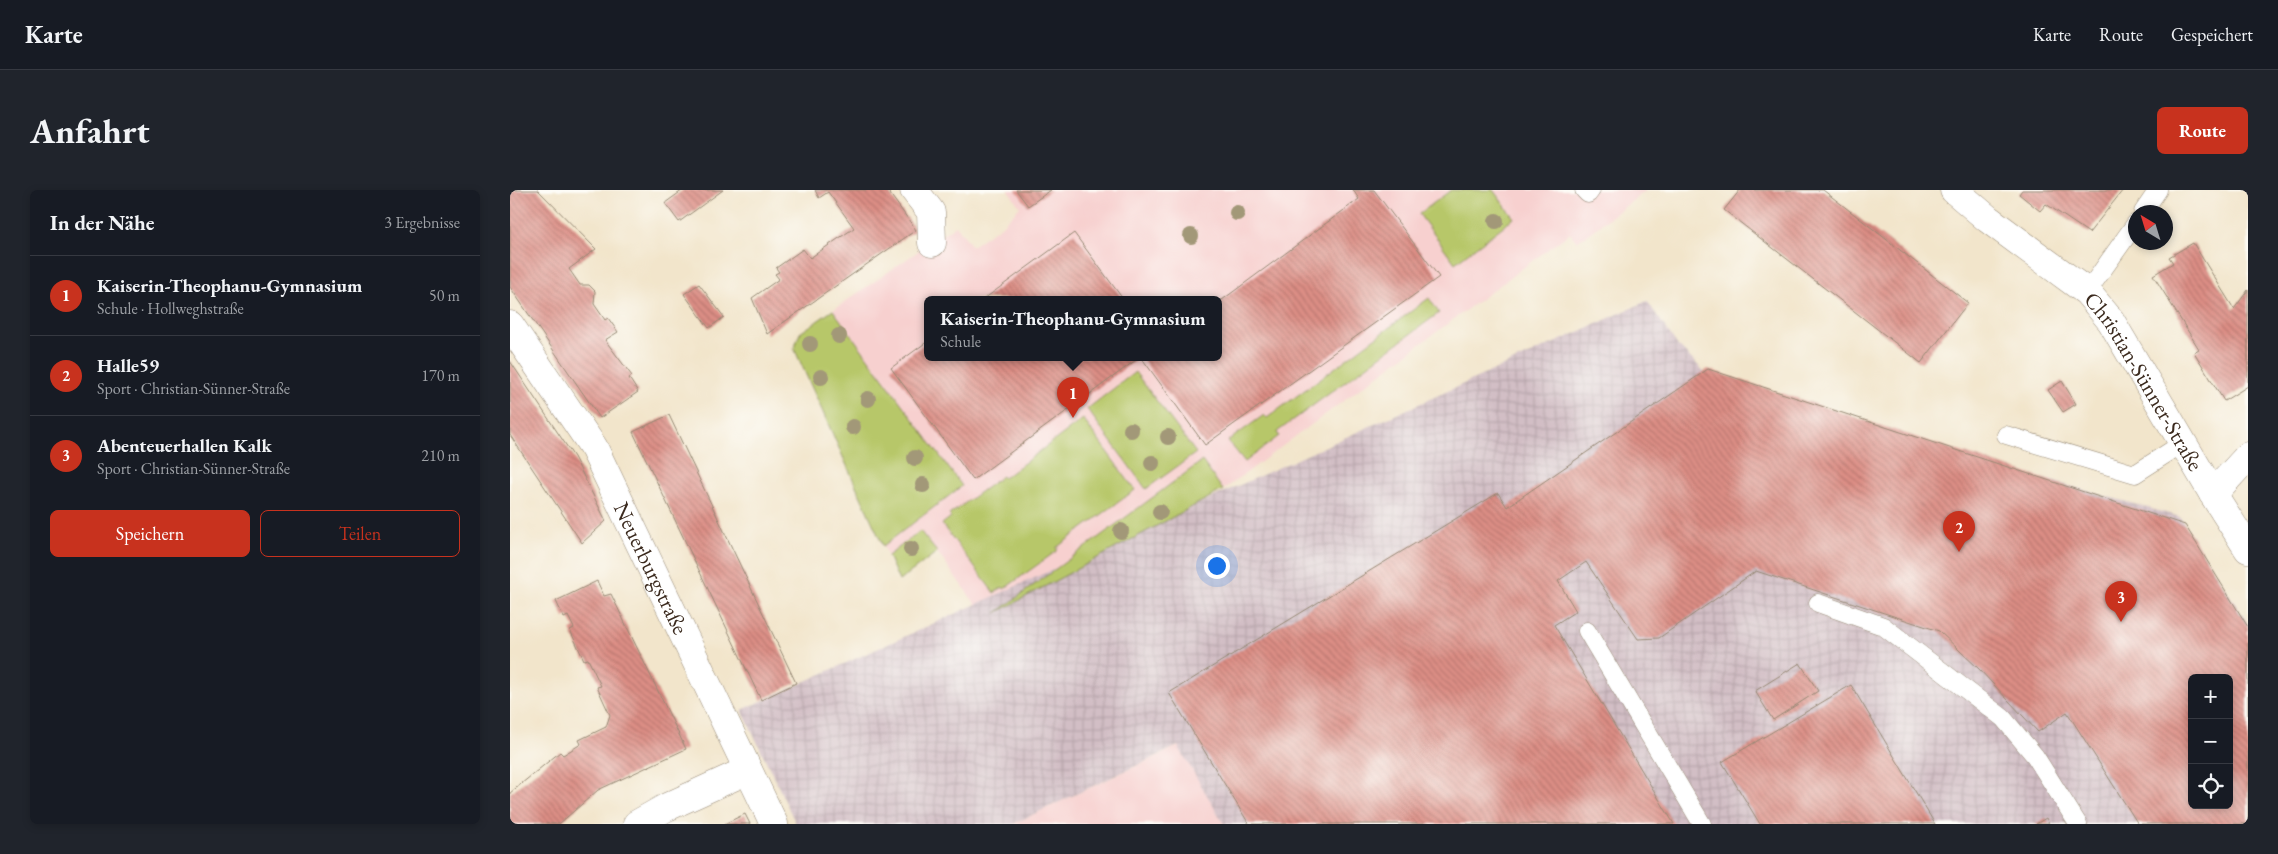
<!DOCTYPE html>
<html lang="de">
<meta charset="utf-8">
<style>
body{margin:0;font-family:"EB Garamond",serif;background:#20242c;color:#f1f3f6}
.controls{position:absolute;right:15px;bottom:15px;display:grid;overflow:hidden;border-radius:8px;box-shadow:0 2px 8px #0003}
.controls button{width:45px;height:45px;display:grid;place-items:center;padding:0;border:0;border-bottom:1px solid #363941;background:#171b24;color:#f1f3f6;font:25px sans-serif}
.compass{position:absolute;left:1618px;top:15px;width:45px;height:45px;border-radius:50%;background:#171b24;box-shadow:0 2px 8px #0003;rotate:322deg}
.you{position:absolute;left:706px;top:375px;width:18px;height:18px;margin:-12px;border:4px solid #fff;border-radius:50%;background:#1a73e8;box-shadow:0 0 0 8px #1a73e833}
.badge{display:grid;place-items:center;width:32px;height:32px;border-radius:50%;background:#c8321e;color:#fff;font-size:16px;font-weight:700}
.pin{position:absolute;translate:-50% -41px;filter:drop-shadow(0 1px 2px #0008)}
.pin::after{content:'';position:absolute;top:26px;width:18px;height:15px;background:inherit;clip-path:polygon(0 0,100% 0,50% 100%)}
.popup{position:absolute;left:414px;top:106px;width:298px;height:65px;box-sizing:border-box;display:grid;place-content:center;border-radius:8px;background:#171b24;filter:drop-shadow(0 1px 4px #0005);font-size:16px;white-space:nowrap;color:#9ea1a6}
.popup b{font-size:19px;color:#f1f3f6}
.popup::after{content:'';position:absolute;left:50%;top:100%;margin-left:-10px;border:10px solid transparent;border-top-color:#171b24}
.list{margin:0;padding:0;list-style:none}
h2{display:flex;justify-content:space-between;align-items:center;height:65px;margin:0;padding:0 20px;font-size:21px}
h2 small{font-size:16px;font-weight:400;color:#9ea1a6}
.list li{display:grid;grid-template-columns:32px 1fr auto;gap:15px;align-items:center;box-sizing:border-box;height:80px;padding:0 20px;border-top:1px solid #363941}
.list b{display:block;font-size:19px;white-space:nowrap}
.list p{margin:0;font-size:16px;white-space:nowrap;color:#9ea1a6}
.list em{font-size:16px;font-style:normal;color:#9ea1a6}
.actions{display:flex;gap:10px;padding:15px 20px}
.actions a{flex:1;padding:11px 0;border:1px solid #c8321e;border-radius:8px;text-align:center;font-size:18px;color:#c8321e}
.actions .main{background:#c8321e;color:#fff}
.icon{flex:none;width:28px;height:28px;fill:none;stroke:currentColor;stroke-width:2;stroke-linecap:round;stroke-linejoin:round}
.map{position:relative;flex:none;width:1738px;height:634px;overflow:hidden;border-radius:8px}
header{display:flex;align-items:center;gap:30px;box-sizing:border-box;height:70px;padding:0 25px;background:#171b24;border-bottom:1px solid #363941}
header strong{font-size:24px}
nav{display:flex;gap:28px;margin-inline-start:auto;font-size:18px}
.intro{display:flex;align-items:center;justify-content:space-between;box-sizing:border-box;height:120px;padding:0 30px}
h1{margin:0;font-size:35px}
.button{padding:12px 22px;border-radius:8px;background:#c8321e;color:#fff;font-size:18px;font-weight:700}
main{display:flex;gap:30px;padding:0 30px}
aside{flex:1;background:#171b24;border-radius:8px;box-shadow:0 2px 8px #0003}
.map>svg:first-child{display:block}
.built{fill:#f7d0cf;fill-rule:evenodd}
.industrial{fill:url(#industrial-grid);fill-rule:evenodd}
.grass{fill:#b7c769;stroke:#797844}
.building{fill:url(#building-back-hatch);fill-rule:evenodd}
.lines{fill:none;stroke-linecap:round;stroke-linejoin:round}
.lane-casing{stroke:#968874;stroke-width:19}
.street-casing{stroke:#968874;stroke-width:29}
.lane{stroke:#fff;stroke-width:18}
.street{stroke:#fff;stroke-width:28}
.tree{fill:#a29878}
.labels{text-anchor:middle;stroke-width:4;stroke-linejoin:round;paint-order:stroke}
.street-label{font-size:22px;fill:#3b2a1e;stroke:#fdfcf7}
</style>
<header>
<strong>Karte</strong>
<nav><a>Karte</a><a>Route</a><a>Gespeichert</a></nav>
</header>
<div class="intro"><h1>Anfahrt</h1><a class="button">Route</a></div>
<main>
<aside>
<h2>In der Nähe<small>3 Ergebnisse</small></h2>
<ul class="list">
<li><span class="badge">1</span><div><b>Kaiserin-Theophanu-Gymnasium</b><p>Schule · Hollweghstraße</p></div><em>50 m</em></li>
<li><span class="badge">2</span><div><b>Halle59</b><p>Sport · Christian-Sünner-Straße</p></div><em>170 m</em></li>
<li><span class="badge">3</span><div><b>Abenteuerhallen Kalk</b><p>Sport · Christian-Sünner-Straße</p></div><em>210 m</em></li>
</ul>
<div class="actions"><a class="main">Speichern</a><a>Teilen</a></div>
</aside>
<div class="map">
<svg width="1738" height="634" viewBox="0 0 1738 634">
<defs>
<pattern id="industrial-grid" width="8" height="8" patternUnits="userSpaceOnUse" patternTransform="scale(1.25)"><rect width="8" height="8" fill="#d2bec5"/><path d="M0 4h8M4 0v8" fill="none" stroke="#b5a3a9"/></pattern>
<pattern id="building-back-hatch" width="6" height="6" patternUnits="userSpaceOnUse" patternTransform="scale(1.25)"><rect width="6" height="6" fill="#dc8e85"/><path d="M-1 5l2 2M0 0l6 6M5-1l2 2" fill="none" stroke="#b4746c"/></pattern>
</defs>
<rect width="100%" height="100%" fill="#fdfcf7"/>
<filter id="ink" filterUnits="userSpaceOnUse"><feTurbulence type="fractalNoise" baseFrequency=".02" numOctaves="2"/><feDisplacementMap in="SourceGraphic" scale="10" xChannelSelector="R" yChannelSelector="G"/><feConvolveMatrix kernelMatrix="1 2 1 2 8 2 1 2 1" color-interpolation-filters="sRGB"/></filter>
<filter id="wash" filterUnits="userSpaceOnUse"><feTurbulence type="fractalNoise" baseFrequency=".0096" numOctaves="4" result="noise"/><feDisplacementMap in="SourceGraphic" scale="20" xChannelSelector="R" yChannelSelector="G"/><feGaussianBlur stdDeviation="1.12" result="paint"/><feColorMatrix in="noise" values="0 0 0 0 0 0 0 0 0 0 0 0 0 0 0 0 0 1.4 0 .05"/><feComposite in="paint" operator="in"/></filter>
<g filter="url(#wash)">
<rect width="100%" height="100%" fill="#f2e5cb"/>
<path class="built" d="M498,0h639l-70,52 -7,-9 -344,255 -240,130 -49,-66 -38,29 -105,-233 6,-15 156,-108 16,21 29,-20 19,-19zM418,109h290v58h-290z
M669,556l45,78h-211z"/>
<path class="industrial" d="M1137,111l31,45 32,31 185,60 285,80 68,107v200h-1024l-46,-78 -165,78h-217l-54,-114zM1682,488h37v127h-37z"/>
<path class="grass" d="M941,0h42l21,28 -59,45 -36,-49z
M919,108l10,15 -162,119 2,4 -34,26 -17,-21 36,-26 3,3z
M323,120l129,176 -79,60 -89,-198 6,-15z
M625,182l61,81 -50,36 -59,-80z
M573,229l52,71 -79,58 2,2 -54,39 -1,-2 -9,6 -52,-69 9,-7 -2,-2 53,-39 2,2z
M692,271l21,29 -227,123z
M410,341l17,21 -38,29 -11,-25z"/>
<g id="blocks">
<path class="building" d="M0,0h28l58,59 -27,20 11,16h9l6,6 -1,13 11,16 3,-2 10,14 -13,8 27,36 -3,2 9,14 -38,26 -90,-131z
M173,0h40l-44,32 -14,-19z
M305,0h72l29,40 -149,104 -15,-36 27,-19 -4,-5 4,-2 -3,-4 27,-19 7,9 44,-30 -26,-36 -9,6z
M506,0h35l-23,16z
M843,0h21l65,87 -234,168 -64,-88h77v-54l141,-104z
M1230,0h83l145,113 -47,60 -197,-153z
M1512,0h101l-34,43 -43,-29 -6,7 -21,-17z
M564,43l49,66h-139z
M1683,53l41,66 14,-19v96l-24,15 -30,-49 5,-3 -46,-74 20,-12 -4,-6z
M189,94l25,33 -15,11 -25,-34z
M418,151v16h212l-167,123 -82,-112z
M0,171l64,96 32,64 -24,22 -72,-108z
M1198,179l477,156 63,102v197h-110l-71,-112 -29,20 -59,-63 -40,-38 -183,-60 -97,67 -21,1 -52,-77 -28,19 18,30 -22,14 120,199h-425l-80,-131 329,-200 9,14zM1682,488h37v127h-37z
M1552,191l14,23 -13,8 -15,-22z
M159,225l127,268 -35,17 -128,-268z
M87,391l7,15 7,-2 75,155 -88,41 -39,34h-49v-31l50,-41 3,3 18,-11 -2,-4 27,-13 4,-12 -13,-28 4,-1 -13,-27 -4,1 -14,-30 4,-2 -6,-12 -4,2 -8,-17z
M1290,473l18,28 -45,29 -18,-29z
M1341,495l84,139h-175l-38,-62z
M235,624l5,10h-26z
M1536,628l3,6h-13z"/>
</g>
</g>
<g filter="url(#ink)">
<use href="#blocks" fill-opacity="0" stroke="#968874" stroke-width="1"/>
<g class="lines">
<g class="lane-casing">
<path id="lane" d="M1074,0l4,4 3,-4
M1633,22l15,-22
M1577,102l49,-69
M1496,245l129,39 48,-31
M1308,413l65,23 120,92 32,38 43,68
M1077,441l115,193"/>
</g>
<g class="street-casing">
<g id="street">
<path d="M404,0l17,22 1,31"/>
<path id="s1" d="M1444,0l34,29 99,73 24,29 102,173 35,55"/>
<path id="s2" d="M0,135l84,123 180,376"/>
<path d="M1703,304l35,-38"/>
<path d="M127,634l30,-17 81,-37"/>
</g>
</g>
<use href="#lane" class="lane"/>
<use href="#street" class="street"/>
</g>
<g class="tree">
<circle cx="727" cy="23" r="8"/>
<circle cx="986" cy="31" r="8"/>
<circle cx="681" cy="46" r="8"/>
<circle cx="329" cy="146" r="8"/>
<circle cx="300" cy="154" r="8"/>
<circle cx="311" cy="187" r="8"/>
<circle cx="358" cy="209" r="8"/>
<circle cx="343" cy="237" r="8"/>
<circle cx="621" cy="240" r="8"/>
<circle cx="658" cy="247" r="8"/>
<circle cx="405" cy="268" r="8"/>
<circle cx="642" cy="273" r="8"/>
<circle cx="413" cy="295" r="8"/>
<circle cx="650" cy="322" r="8"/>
<circle cx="611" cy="341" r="8"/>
<circle cx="401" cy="359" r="8"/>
</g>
</g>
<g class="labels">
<g class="street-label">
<text dy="8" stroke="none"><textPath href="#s1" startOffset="274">Christian-Sünner-Straße</textPath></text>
<text dy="8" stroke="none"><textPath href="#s2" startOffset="282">Neuerburgstraße</textPath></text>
</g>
</g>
</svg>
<div class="controls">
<button>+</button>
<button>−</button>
<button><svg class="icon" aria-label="locate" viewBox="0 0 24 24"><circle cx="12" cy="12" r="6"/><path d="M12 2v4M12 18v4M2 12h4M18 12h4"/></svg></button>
</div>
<svg class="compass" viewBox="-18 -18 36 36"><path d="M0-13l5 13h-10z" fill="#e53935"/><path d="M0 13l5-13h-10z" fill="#9ea1a6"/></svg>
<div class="you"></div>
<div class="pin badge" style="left:563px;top:228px">1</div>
<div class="popup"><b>Kaiserin-Theophanu-Gymnasium</b>Schule</div>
<div class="pin badge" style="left:1449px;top:362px">2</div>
<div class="pin badge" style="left:1611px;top:432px">3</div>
</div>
</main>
